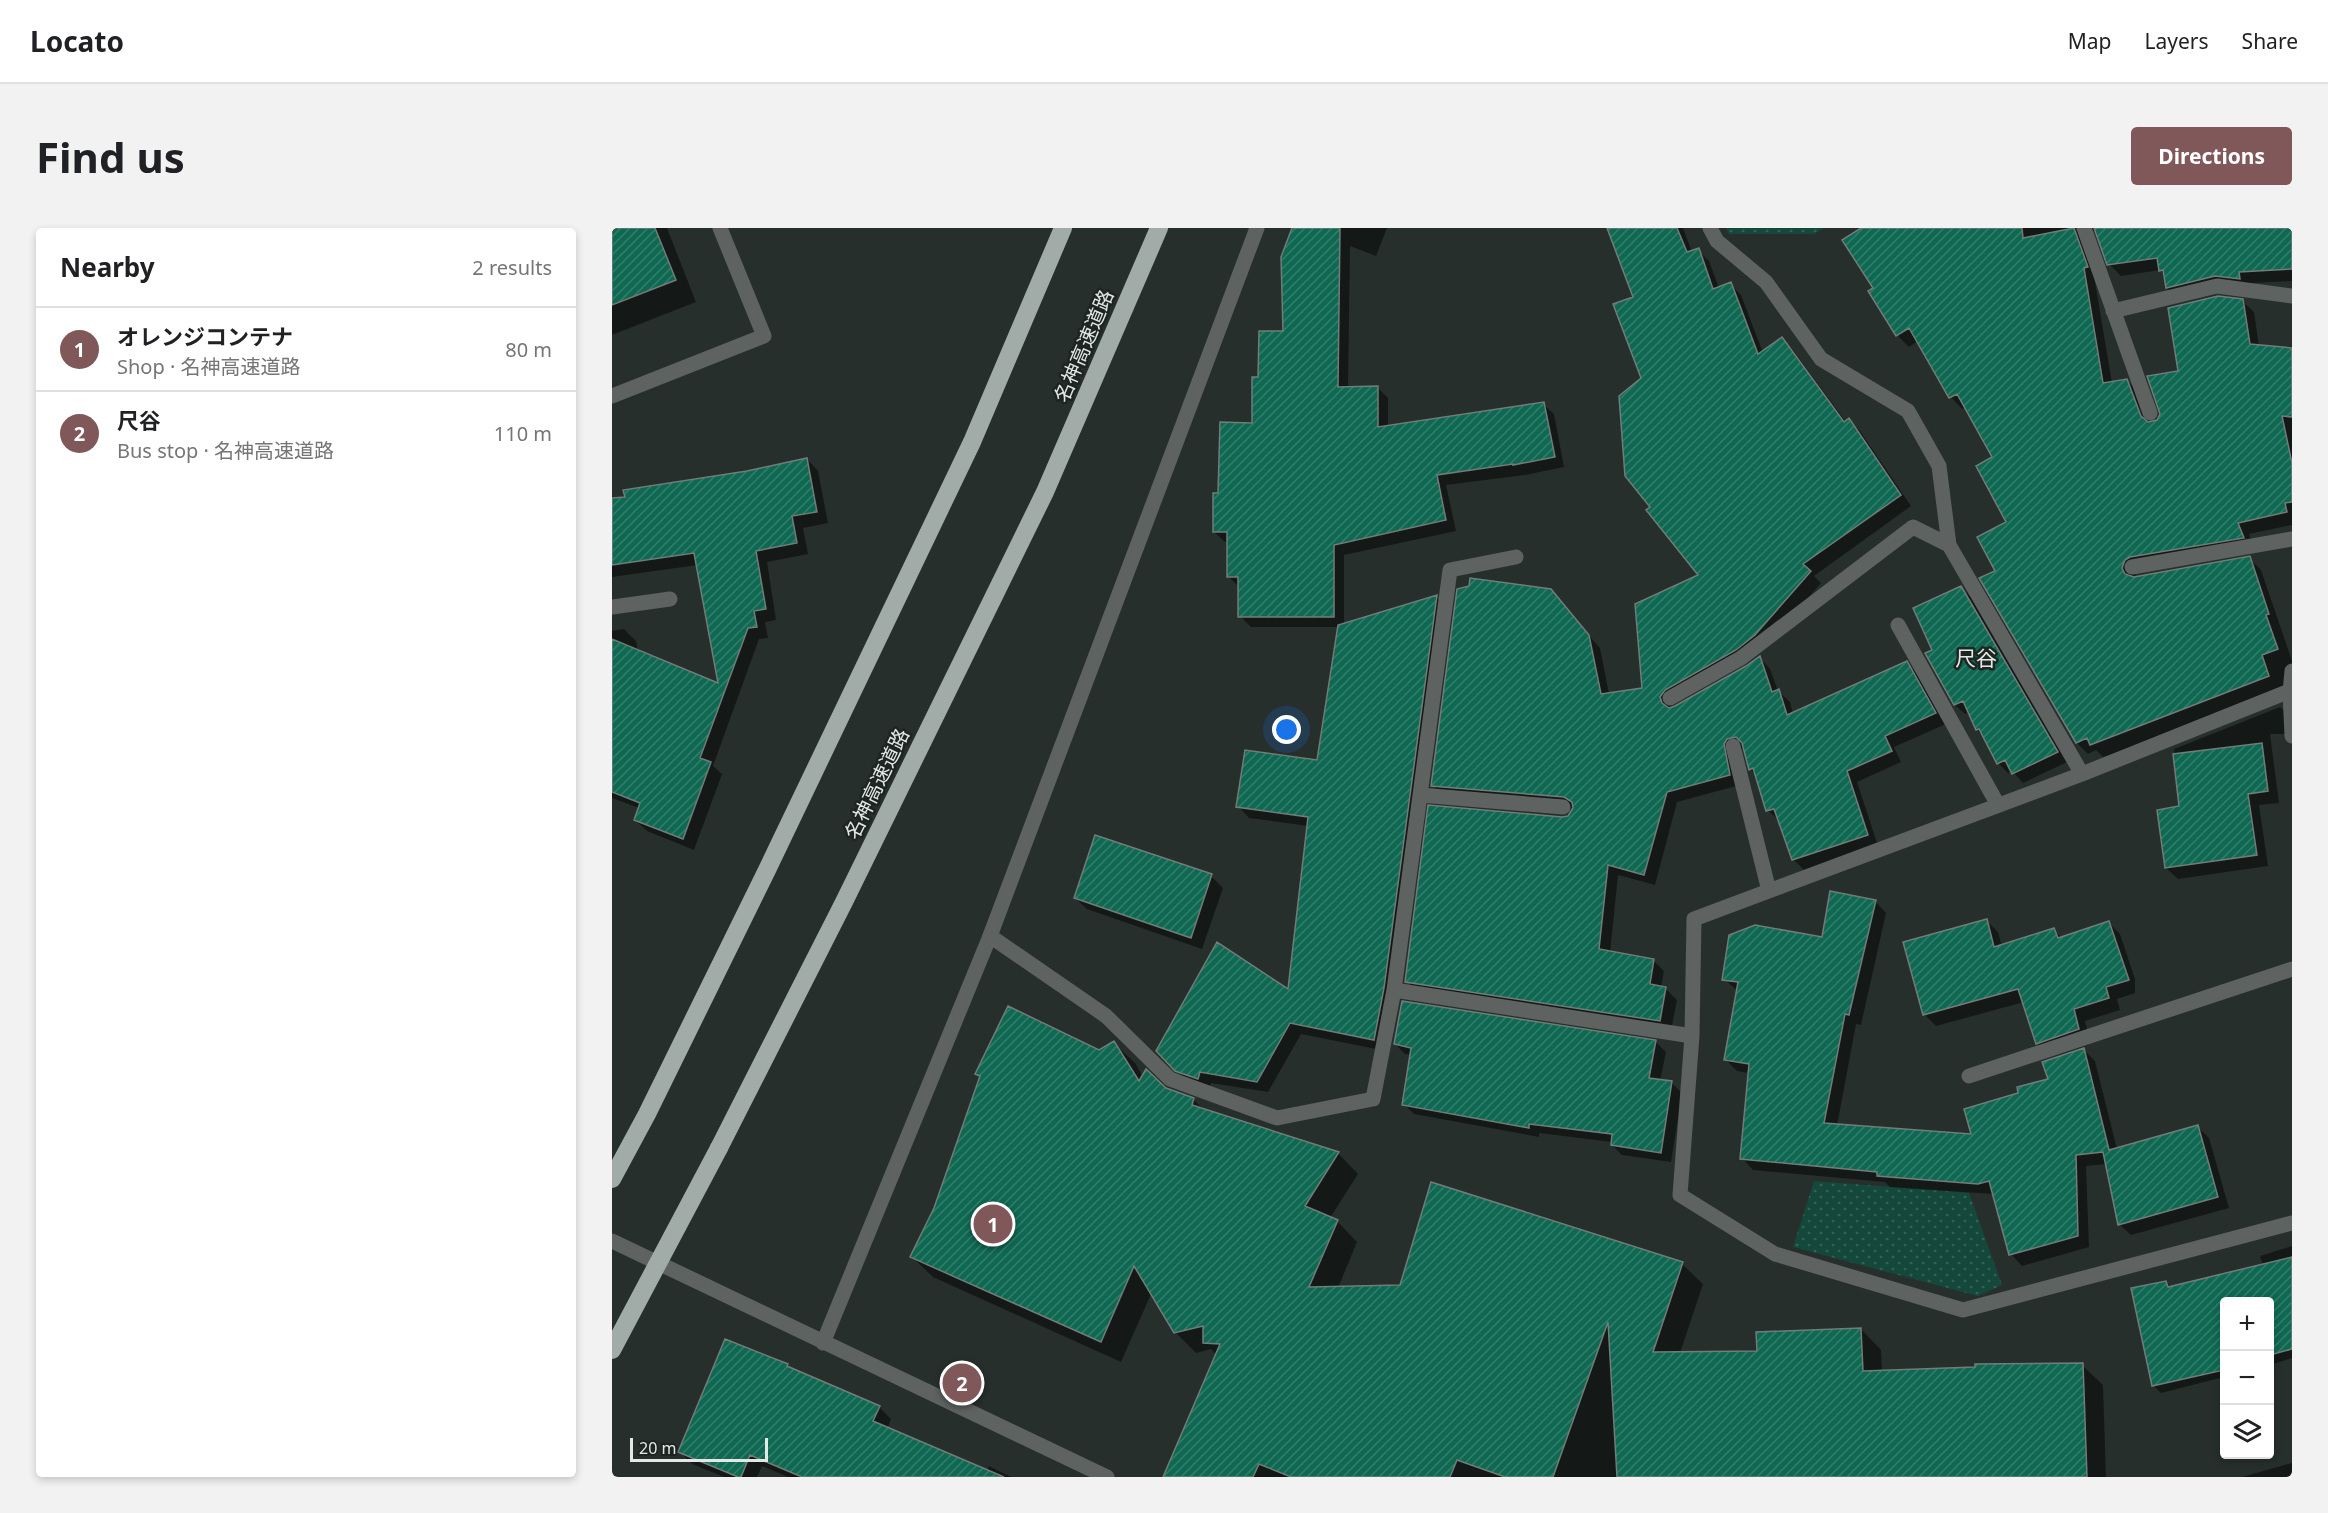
<!DOCTYPE html>
<meta charset="utf-8">
<style>
body{margin:0;font-family:"Noto Sans","Noto Sans JP",sans-serif;background:#f2f2f2;color:#202124}
.controls{position:absolute;right:18px;bottom:18px;display:grid;overflow:hidden;border-radius:6px;box-shadow:0 3px 9px #0003}
.controls button{width:54px;height:54px;display:grid;place-items:center;padding:0;border:0;border-bottom:2px solid #e0e0e0;background:#fff;color:#202124;font:30px sans-serif}
.scale{position:absolute;left:18px;bottom:15px;width:138px;box-sizing:border-box;padding-left:6px;border:3px solid #e3e8e6;border-top:0;font-size:16px;line-height:21px;white-space:nowrap;color:#e3e8e6;-webkit-text-stroke:4px #1d2522;paint-order:stroke}
.you{position:absolute;left:675px;top:502px;width:21px;height:21px;margin:-15px;border:4px solid #fff;border-radius:50%;background:#1a73e8;box-shadow:0 0 0 9px #1a73e833}
.badge{display:grid;place-items:center;width:39px;height:39px;border-radius:50%;background:#805859;color:#fff;font-size:20px;font-weight:700}
.pin{position:absolute;translate:-50% -50%;border:3px solid #fff;box-shadow:0 2px 6px #0006}
.list{margin:0;padding:0;list-style:none}
h2{display:flex;justify-content:space-between;align-items:center;height:78px;margin:0;padding:0 24px;font-size:26px}
h2 small{font-size:20px;font-weight:400;color:#757577}
.list li{display:grid;grid-template-columns:39px 1fr auto;gap:18px;align-items:center;box-sizing:border-box;height:84px;padding:0 24px;border-top:2px solid #e0e0e0}
.list b{display:block;font-size:22px;white-space:nowrap}
.list p{margin:0;font-size:20px;white-space:nowrap;color:#757577}
.list em{font-size:20px;font-style:normal;color:#757577}
.icon{flex:none;width:33px;height:33px;fill:none;stroke:currentColor;stroke-width:2;stroke-linecap:round;stroke-linejoin:round}
.map{position:relative;flex:none;width:1680px;height:1249px;overflow:hidden;border-radius:6px}
header{display:flex;align-items:center;gap:36px;box-sizing:border-box;height:84px;padding:0 30px;background:#fff;border-bottom:2px solid #e0e0e0}
header strong{font-size:28px}
nav{display:flex;gap:33px;margin-inline-start:auto;font-size:21px}
.intro{display:flex;align-items:center;justify-content:space-between;box-sizing:border-box;height:144px;padding:0 36px}
h1{margin:0;font-size:42px}
.button{padding:15px 27px;border-radius:6px;background:#805859;color:#fff;font-size:21px;font-weight:700}
main{display:flex;gap:36px;padding:0 36px}
aside{flex:1;background:#fff;border-radius:6px;box-shadow:0 3px 9px #0003}
.map>svg:first-child{display:block}
.green{fill:url(#green-dots)}
.shadow{fill:#0007}
.building{fill:url(#building-hatch);stroke:#727c78;stroke-width:1.5}
.lines{fill:none;stroke-linecap:round;stroke-linejoin:round}
.service{stroke:#5e6261;stroke-width:15}
.minor{stroke:#5e6261;stroke-width:15}
.tertiary{stroke:#5e6261;stroke-width:15}
.motorway{stroke:#a1aba7;stroke-width:18}
.motorway-bridge{stroke:#a1aba7;stroke-width:18}
.labels{text-anchor:middle;stroke-width:5;stroke-linejoin:round;paint-order:stroke}
.street-label{font-size:20px;fill:#e3e8e6;stroke:#1d2522}
.neighbourhood-label{font-size:21px;fill:#e3e8e6;stroke:#1d2522}
</style>
<header>
<strong>Locato</strong>
<nav><a>Map</a><a>Layers</a><a>Share</a></nav>
</header>
<div class="intro"><h1>Find us</h1><a class="button">Directions</a></div>
<main>
<aside>
<h2>Nearby<small>2 results</small></h2>
<ul class="list">
<li><span class="badge">1</span><div><b>オレンジコンテナ</b><p>Shop · 名神高速道路</p></div><em>80 m</em></li>
<li><span class="badge">2</span><div><b>尺谷</b><p>Bus stop · 名神高速道路</p></div><em>110 m</em></li>
</ul>
</aside>
<div class="map">
<svg width="1680" height="1249" viewBox="0 0 1680 1249">
<defs>
<pattern id="green-dots" width="8" height="8" patternUnits="userSpaceOnUse" patternTransform="scale(1.5)"><rect width="8" height="8" fill="#14483a"/><path d="M2 2h.1M6 6h.1" fill="none" stroke="#366256" stroke-width="1.8" stroke-linecap="round"/></pattern>
<pattern id="building-hatch" width="6" height="6" patternUnits="userSpaceOnUse" patternTransform="scale(1.5)"><rect width="6" height="6" fill="#0f6852"/><path d="M-1 1l2-2M0 6l6-6M5 7l2-2" fill="none" stroke="#327e6b"/></pattern>
</defs>
<rect width="100%" height="100%" fill="#272f2c"/>
<path class="green" d="M1114,0h98l-10,6h-85z
M1202,953l155,12 33,92 -24,11 -185,-49z"/>
<path class="shadow" d="M0,0h55l29,74 -84,33z
M682,0h93l-11,28 -26,-10 -2,142 29,-1 11,11v29l155,-23 11,10 10,53 -39,8 -79,10 10,46 -112,24v70l92,-28 11,11 -61,443 -85,-17 -33,58 -57,-9 -2,6 -21,-7 -30,-31 132,-60 18,-165 -59,-8 -11,-12 80,-44 22,-135h-89l-11,-11v-28l-11,-11v-35h-4l-11,-10 6,-37 33,-71 7,-46 25,-45z
M997,0h74l9,24 6,-2 11,11 10,27 11,-4 11,11 22,58 19,-14 11,11 53,72 3,-2 11,11 51,75 -97,70 7,7 -55,63 -94,59v3h3l85,-50 10,11 8,22 12,11 3,11 114,-50 10,11 29,50 -52,23 7,15 -44,20 21,64 -74,24 -11,-11 -13,-38 -13,-11 -10,-34 -7,-7 -5,-21 -7,1 2,36 -63,17 -22,83 -37,-10 -8,78 43,7 11,11 -3,17 5,1 11,11 -6,31 -254,-39 -10,-11 162,-164 6,-9 -131,-11 -11,-11 124,-187 43,49 9,46 35,-4 56,-115 -48,-68 -17,-210z
M1251,0h429v53l-42,2 -71,16 -12,-11 -2,-13 -5,-5 -39,6 -12,-12 -13,-34 -9,4 25,149 15,-2 12,11 12,31 3,1 7,-10 18,-42 63,-71 12,11 5,34 33,4v175l-43,9 5,15 -117,22 -3,7 115,-20 12,12 31,91v34l-189,62 -7,-7 -8,4 -11,-11 -80,-172 11,-48 -13,-65 -29,-51 -4,2 -11,-12 -33,-56 -9,6 -12,-12 -27,-43 5,-3z
M195,231l11,12 10,52 -25,5 5,26 -41,8 9,58 -11,2 3,16 -9,1 -46,127 9,8 -28,76 -47,-19 -12,-11 4,-12 -27,-10v-167l12,-2 12,12 2,10 82,34 -22,-120 -86,12v-77z
M1349,360l10,9 96,165 -44,21 -11,-12 -4,2 -10,-10 -13,-25 -8,-8 -7,-18 -5,2 -10,-9 -28,-51 7,-3z
M1668,479l12,11v16h-22l9,69 -20,2 9,61 -90,13 -12,-11 15,-60 -7,-59z
M599,648l12,12 -21,61 -115,-40 -12,-11z
M1263,673l11,12 -25,112 -5,-1 -19,102 136,10 47,-42 30,-14 34,-30 11,11 22,88 81,-22 11,11 20,70 -98,27 -12,-11 -12,-60 -21,2 3,81 -67,19 -11,-12 -17,-60 -104,-7 -5,-5 -132,-12 -11,-12 7,-85 -12,-2 -12,-12 13,-68 -14,-12 99,-40z
M1374,692l12,12 4,15 51,-17 9,8 47,-15 11,11 15,45v14l-18,6 3,11 -35,11 5,20 -41,14 -12,-12 -13,-41 -88,24 -12,-12z
M791,775l253,39 10,10 -6,29 11,1 11,11 -11,69 -49,-7 -10,-10v-3l-73,-9v4l-125,-23 -10,-10 7,-49 -6,-1 -10,-10z
M502,815l21,20 8,14 22,12 28,10 11,11 134,43 20,21 -28,44 7,3 20,21 -19,46 63,-1 281,-23 21,20 -23,69 79,-1 102,-23 20,21 1,21 200,-6 21,20 3,92h-941l51,-122 -5,-6 -15,4 -21,-21 -23,-40 -31,70 -188,-85 -21,-20 23,-48 46,-131 -4,-4 122,-22z
M1680,1018v112l-22,7v-63h-46v75l-63,16 -8,-8 13,-103 6,6 91,-23 -3,-9z
M175,1137l5,5 87,37 12,12 -4,10 100,42 2,-5 22,11h-223l-26,-11 -5,11h-33l-32,-13 -12,-12z
M1680,1235v14h-50z"/>
<path class="building" d="M0,0h43l21,52 -64,25z
M680,0h48l-2,159 40,-1v41l166,-25 11,55 -42,8v-1l-76,11 9,45 -112,25v72h-96v-40h-11v-45h-14v-39h5l2,-71 32,1v-46h6l1,-46h24l-2,-74z
M995,0h70l10,24 12,-4 14,41 18,-7 27,72 24,-17 62,85 5,-4 52,77 -98,69 8,7 -56,64 -19,15 -71,40 -5,7 2,6 7,5 6,-2 71,-40 14,-10 12,36 7,-3 8,26 120,-54 29,52 -51,23 7,15 -45,20 21,64 -76,25 -18,-51 -8,2 -13,-43 -4,2 -7,-27 -6,-6 -9,2 -3,5 6,31 -63,17 -23,83 -36,-10 -9,84 55,10 -4,25 16,3 -6,34 -255,-39 23,-177 134,12 6,-1 5,-8 -1,-6 -8,-5 -133,-11 26,-197 12,-3 1,-8 81,11 38,46 12,59 41,-6 -7,-84 63,-29 -52,-65 4,-3 -25,-31 -6,-80 22,-18 -28,-74 20,-7z
M1249,0h161l1,10 51,-10 14,39 -4,1 19,115 24,-4 14,37 7,6 9,-2 3,-6 -13,-38 31,-5 -10,-63 50,-12 25,3 7,45 42,4v69l-10,-1 10,47v39l-7,1 2,9 -49,11 6,15 -114,19 -5,3 -3,8 3,6 9,3 116,-21 19,58 -3,1 12,34 -16,6 7,21 -179,69 -3,-7 -11,5 -97,-165 16,-7 -18,-34 29,-15 -30,-56 16,-9 -35,-63 -8,4 -40,-70 -13,8 -28,-45 5,-3 -31,-48z
M1482,0h198v41l-53,3 1,7 -25,-3 -49,12 -3,-18 -4,1 -2,-13 -50,7z
M195,230l10,54 -25,4 5,27 -41,8 10,58 -12,2 3,16 -9,1 -48,130 11,4 -28,77 -49,-19 6,-17 -28,-11v-153l106,44 -24,-130 -82,12v-67l13,-1 -2,-7 124,-19z
M1349,358l97,166 -46,22 -7,-14 -8,4 -18,-35 -3,1 -13,-29 -9,4 -29,-52 7,-3 -19,-42z
M825,367l-53,393 -10,52 -84,-17 -33,59 -57,-10 -2,7 -23,-8 -19,-20 61,-109 71,47 20,-172 -72,-10 9,-57 72,10 21,-135z
M1650,515l6,48 -20,3 9,61 -92,13 -8,-58 22,-4 -6,-52z
M483,607l117,39 -21,64 -117,-40z
M1218,663l46,9 -27,115 -4,-1 -21,109 147,11 -7,-25 54,-16 -1,-6 31,-8 -6,-17 42,-14 25,102 89,-25 20,72 -100,28 -15,-73 -27,3 2,81 -69,19 -20,-74 -11,3 -101,-8v-4l-137,-13 9,-95 -25,-4 14,-78 -16,-2 7,-45 26,-10 67,12z
M1375,691l7,28 60,-19 4,10 51,-17 20,59 -23,7 3,11 -35,11 5,20 -43,15 -18,-55 -95,26 -20,-73z
M790,773l254,39 -7,38 23,3 -11,72 -50,-8 1,-11 -83,-10v4l-127,-23 9,-57 -17,-4z
M396,778l91,44 15,-9 25,40 7,-12 20,19 28,10 -2,7 147,47 -34,54 33,14 -29,67 91,-2 31,-103 252,80 -30,90 104,-1 -1,-19 105,-4 2,43 112,-4v-3l108,-1 4,114h-470l-9,-155 -55,155h-48l-48,-17 -7,17h-159l-32,-13 -6,13h-90l57,-133 -17,-1v-17l-29,7 -40,-67 -33,76 -191,-85 24,-49 46,-132 -5,-2z
M1680,1029v92l-22,6v-53h-46v68l-72,16 -21,-98 35,-7 2,6z
M113,1111l63,25 -1,2 93,40 -7,15 131,56h-202l-52,-22 -9,22h-3l-60,-25z"/>
<g class="lines">
<path class="service" d="M0,168l152,-60 -44,-108
M1286,397l100,180"/>
<path class="minor" d="M1098,0l7,13 49,41 55,77 87,52 31,55 10,79 133,229
M1472,0l66,185
M1501,83l104,-25 75,10
M1520,339l160,-28
M0,379l58,-8
M1680,443l-2,21 2,44
M1058,470l71,-40 172,-131 36,18
M1121,518l36,145
M808,567l143,12
M378,708l116,80 64,63 107,39 96,-19 21,-109 298,46 -12,159 95,59 188,56 329,-87
M782,762l56,-420 66,-13
M1080,808l2,-117 388,-145 210,-84
M1357,848l323,-107"/>
<path class="tertiary" d="M0,1013l495,236
M211,1115l167,-407 267,-708"/>
<path class="motorway" d="M107,920l125,-246 201,-410 114,-264
M0,951l35,-65 120,-244 205,-428 91,-214"/>
<path class="motorway-bridge" d="M0,1122l107,-202"/>
</g>
<g class="labels">
<g class="street-label">
<text transform="translate(472 118) rotate(-67)" y="7">名神高速道路</text>
<text transform="translate(265 556) rotate(-64)" y="7">名神高速道路</text>
</g>
<g class="neighbourhood-label">
<text x="1364" y="438">尺谷</text>
</g>
</g>
</svg>
<div class="controls">
<button>+</button>
<button>−</button>
<button><svg class="icon" aria-label="layers" viewBox="0 0 24 24"><path d="M12 4l9 5-9 5-9-5zM3 14l9 5 9-5"/></svg></button>
</div>
<div class="scale">20 m</div>
<div class="you"></div>
<div class="pin badge" style="left:381px;top:996px">1</div>
<div class="pin badge" style="left:350px;top:1155px">2</div>
</div>
</main>
